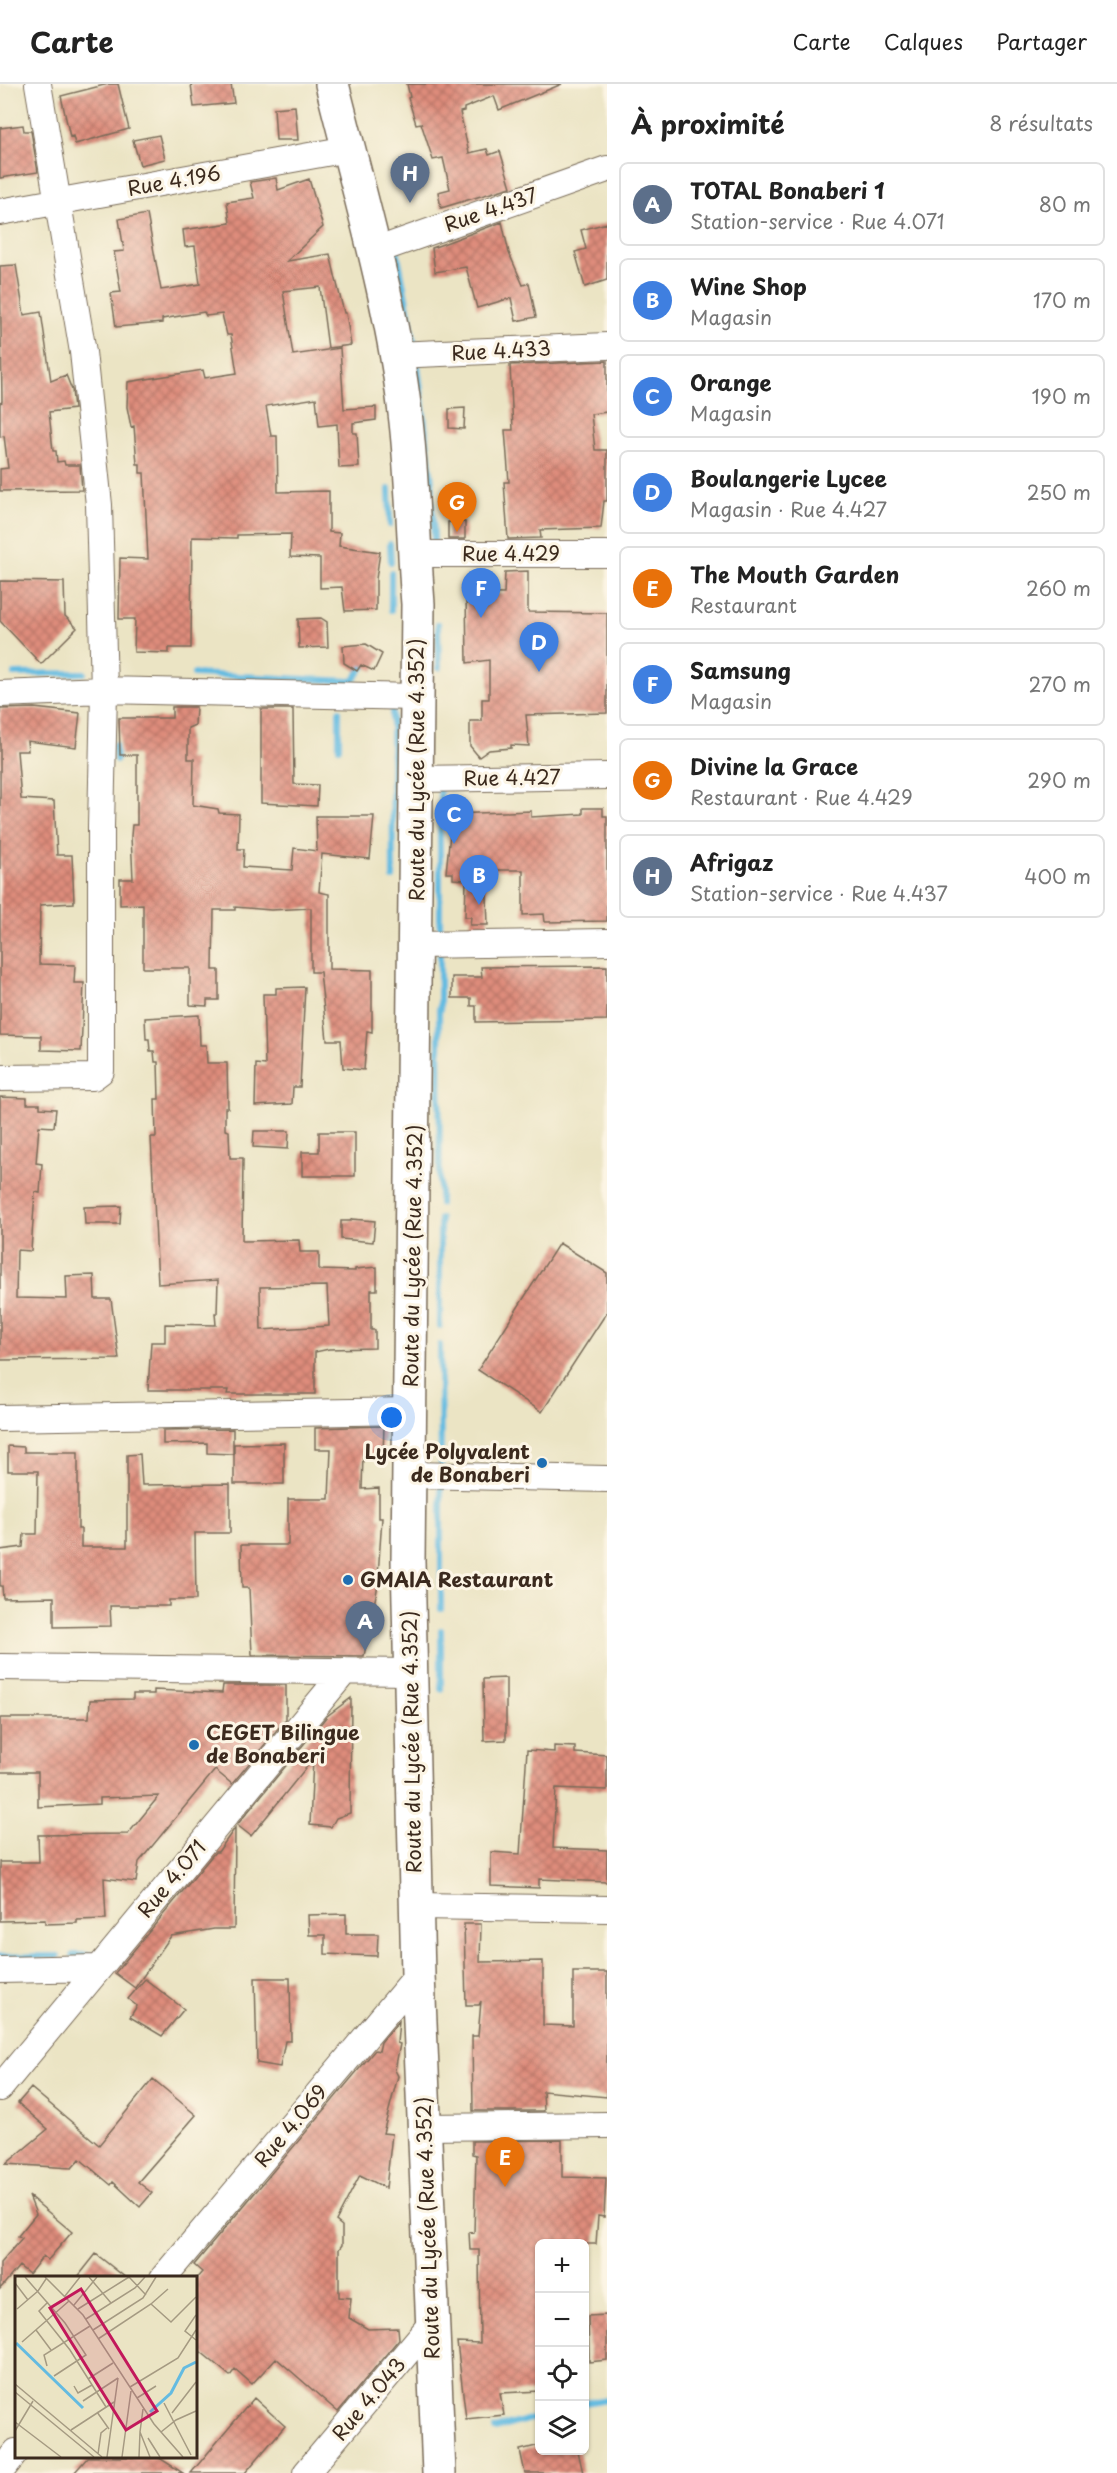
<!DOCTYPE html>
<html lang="fr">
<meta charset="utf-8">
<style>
body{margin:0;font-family:"Playpen Sans",sans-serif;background:#f2f2f2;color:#222}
.controls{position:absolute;right:18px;bottom:18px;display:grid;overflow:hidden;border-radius:9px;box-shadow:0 2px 4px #0004}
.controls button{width:54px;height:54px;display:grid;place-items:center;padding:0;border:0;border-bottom:2px solid #e0e0e0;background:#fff;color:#222;font:30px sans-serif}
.you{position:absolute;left:392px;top:1334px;width:21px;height:21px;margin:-15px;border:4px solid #fff;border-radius:50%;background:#1a73e8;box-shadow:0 0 0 9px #1a73e833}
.badge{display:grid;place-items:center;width:39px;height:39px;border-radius:50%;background:#db2777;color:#fff;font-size:20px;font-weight:700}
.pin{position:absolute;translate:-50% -50px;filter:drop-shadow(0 2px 3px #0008)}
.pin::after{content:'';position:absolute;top:32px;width:21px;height:18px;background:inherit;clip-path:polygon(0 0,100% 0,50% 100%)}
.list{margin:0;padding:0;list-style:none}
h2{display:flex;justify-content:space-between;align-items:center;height:78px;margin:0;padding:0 24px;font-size:26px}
h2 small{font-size:20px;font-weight:400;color:#767676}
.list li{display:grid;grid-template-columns:39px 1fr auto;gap:18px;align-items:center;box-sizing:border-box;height:84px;margin:0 12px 12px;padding:0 12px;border:2px solid #e0e0e0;border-radius:9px}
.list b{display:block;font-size:22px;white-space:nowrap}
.list p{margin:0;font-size:20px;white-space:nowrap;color:#767676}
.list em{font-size:20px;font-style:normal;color:#767676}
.icon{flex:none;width:33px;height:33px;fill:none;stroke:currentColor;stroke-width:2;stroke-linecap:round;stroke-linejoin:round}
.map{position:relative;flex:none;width:607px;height:2389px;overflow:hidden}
header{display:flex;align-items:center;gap:36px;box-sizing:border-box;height:84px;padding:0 30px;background:#fff;border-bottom:2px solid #e0e0e0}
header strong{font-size:28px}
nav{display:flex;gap:33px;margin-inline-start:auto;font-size:21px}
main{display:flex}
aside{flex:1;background:#fff}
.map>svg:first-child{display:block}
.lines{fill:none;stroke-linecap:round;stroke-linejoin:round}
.stream{stroke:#64bbe1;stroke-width:6}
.building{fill:url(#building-cross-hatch);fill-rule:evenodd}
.minor-casing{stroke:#796b58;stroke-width:28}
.major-casing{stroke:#796b58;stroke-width:36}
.minor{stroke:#fff;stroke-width:26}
.major{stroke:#fff;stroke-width:33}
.poi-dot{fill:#1f6fb2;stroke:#fcf5e5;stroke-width:2}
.labels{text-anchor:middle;stroke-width:6;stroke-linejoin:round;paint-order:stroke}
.street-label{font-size:20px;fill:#3b2a1e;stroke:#fcf5e5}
.poi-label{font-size:20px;font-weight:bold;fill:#3b2a1e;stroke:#fcf5e5;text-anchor:start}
.inset-river{fill:none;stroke:#64bbe1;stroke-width:3}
.inset-road{fill:none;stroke:#a59a82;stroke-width:1.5}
.view{fill:#c2185b;fill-opacity:0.15;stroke:#c2185b;stroke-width:3}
.inset-edge{fill:none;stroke:#3b2a1e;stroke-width:3}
</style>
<header>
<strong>Carte</strong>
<nav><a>Carte</a><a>Calques</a><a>Partager</a></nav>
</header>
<main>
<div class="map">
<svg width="607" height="2389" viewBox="0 0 607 2389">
<defs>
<pattern id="building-cross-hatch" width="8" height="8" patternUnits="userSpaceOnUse" patternTransform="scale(1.5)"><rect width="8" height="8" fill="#de8c7c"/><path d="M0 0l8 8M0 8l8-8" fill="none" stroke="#b57365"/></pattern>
</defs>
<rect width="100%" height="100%" fill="#fcf5e5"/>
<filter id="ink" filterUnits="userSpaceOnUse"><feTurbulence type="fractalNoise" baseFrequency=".0167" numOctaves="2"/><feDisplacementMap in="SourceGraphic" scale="12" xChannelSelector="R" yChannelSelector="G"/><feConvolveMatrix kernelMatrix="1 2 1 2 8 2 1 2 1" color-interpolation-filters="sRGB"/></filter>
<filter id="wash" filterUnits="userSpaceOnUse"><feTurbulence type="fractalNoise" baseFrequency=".008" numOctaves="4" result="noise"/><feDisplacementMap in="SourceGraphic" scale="24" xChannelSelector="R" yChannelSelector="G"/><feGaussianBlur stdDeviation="1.35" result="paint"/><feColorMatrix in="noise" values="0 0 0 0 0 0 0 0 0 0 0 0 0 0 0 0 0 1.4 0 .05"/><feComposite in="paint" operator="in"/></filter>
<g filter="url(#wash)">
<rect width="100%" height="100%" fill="#ebe4c4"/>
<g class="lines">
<path class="stream" d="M397,166l18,96
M418,282l15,125
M389,405l1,36
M432,415l2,42
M390,460l1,18
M391,489v37
M438,540l1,44
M14,590l70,-1
M194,590l159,7 11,-15
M392,625l1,169
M115,661l1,15
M339,664v-37
M440,851v-149
M440,871v55
M439,925l1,195
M440,1135v107
M440,1261l1,125
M441,1397v128
M441,1546v59
M73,1871h21l7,-3
M0,1873l58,-1
M584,2319l23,-4
M495,2345l45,-13"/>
</g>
<g id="blocks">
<path class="building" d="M108,0h10l11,45 -54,15 -2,-8 -3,1 -9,-41z
M191,0h40l3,19 -40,4z
M407,0h155l-63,26 -5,-14 -30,12v3l-4,1 9,41 18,-4 2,6 11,-4 11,36 -70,21 -3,-16 12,-3 -7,-31 -10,2 -12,-37 -5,1 -8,-26 2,-1z
M295,22l3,34h-22l-2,-32z
M23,41l1,6h7l7,41 -38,6v-50z
M159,51l6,24 -25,6 -7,-25z
M276,94l2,12 31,-11 14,48 -36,34 43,-7 14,59h2l5,32 -23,3 -8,-61 -37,4 10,64 47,-7 4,61 32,-2v13l-23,3v10h4l2,34 -20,1 -2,-44 -18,2 -3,-28 -50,8 5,30h6l1,56 51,-1v41l11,1 -1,13 41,6 -4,27v31l-31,1 -3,-24 -22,1v-30l-30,-1 1,-23 -54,1v3l-45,-1 -1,111h-22v5l-35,-1 1,-33h-16l1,-61 28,1 -4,-86h-4v-9h-3l-3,-38 -3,1 -4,-20 1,-25 75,-12 2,8 32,-5 -6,-38h-4l-5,-21 -16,2 -2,-4 -42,7v4l-46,4 -5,-34 10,-1 -7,-40 10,-1 -5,-32 28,-5 14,76 39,-6 -5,-38 -10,1 -2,-17 47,-7 -3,-21 27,-4 -4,-16z
M502,138l7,31 14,32 6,-2 7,34 -20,4 -5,-23 -34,10 -11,-41 -31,5 -3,-24z
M607,139v57l-22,7 -10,-35 11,-3 -5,-19z
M16,181l8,50 17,-3 10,69 15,-6 6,15 2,19 -25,3 4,39h3l1,11 7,-1 1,4h15l2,25 -82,1v-22l8,-1 -4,-32 -4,1v-34l2,-1 -2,-136z
M607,277v51l-16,2 4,36h12v51h-3l-3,27 -61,2 1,8 -33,1 -4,-57h5l-4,-52h8l-3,-65z
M465,324l-1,21 -15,-1v-19z
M448,438h17v17h-17z
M528,487v41l79,1v100l-81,2 3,31 -18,-1v3l-22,2 -10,7 -9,-11v-25h12v-22h7v-39l-22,3 -1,-70 38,1 1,-22z
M0,497l64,1 1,34 12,12 -36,36 -41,-43z
M321,534l6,4 1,25 -29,1 -1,-29z
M366,560l16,10 -8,17 -13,-6 -4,6 -13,-8 -1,-17z
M172,623h24l-1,18 -7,3v31h6l-1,46 25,4 1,4 20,1 -1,35h6l-1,18 49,3 2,-22 23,3 -1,-35h58l-4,43 -48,-5 -3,38 10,2v75l43,1v62l-5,-1 -3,39 -21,-2 -2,-28h-14l-7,-68h-9v-64l-40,2 -36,-3v3h-21l-1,60h6v30h-12v6l-17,-1v-37h-47v-64l-23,1v-26h13l-2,-43 1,-11h5v-70h-17l-1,-37h53z
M34,624l46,5 -4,34 -49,-6 1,10h-11l4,48 33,2 3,54h15l2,48 -34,2 -1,59 36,1 -1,18h10l-3,68 -40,-1v-14l-41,-1v-326z
M261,625h32l1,75 24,1 -1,21 -56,-3z
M583,724h20v8h4v105l-62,1 -1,-8 -21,1v-45h-37l2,55h-18l1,-8h-6l1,-37 -13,-1v-6h-7l6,-59 79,-3v6l52,-3z
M607,882v54l-131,2v-16h-5v-8h-19v-21h30l-1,-10z
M305,903l-5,100h-7l-1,17 -37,2 1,-42 9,1 -2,-71h13v-6z
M199,931l1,30h6l1,18h20l1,45h-3v22l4,1 1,27h13l-1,83 57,-1 1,12h19v18l36,1v-2l22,-2v23h-6v40h4v18l-46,1 -14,3v42h-88l1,-4h-80l3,-48h14v-18l51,1 -1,-12h2l1,-33 -60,4 -7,-147h5l-1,-38h4l-1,-37h-3l-1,-11h-4l-1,-12h-3l-1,-21zM327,1202l2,40 -68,4 -1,-43z
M0,1013l27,1v6h13v4l16,1 -2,18 -15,-1 -3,37 6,1 -2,29 -5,-1 -4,59 -14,-1 -1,48 51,1 -1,-23 28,-1 1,24h16l8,60 -119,1z
M254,1047h35l-1,18 -35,-2z
M319,1048h36v44h-53v-24h17z
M121,1122l-1,18h-35l-1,-17z
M351,1135l24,2 -2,21 -32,-3v-18h10z
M559,1159l48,30v39l-65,100 -64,-42z
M384,1342l-1,28h-20l-1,35 17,-1v30h3l-5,72 -13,66 -112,-1 -3,-67h-7l-1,-43h47v-46h41l2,-50h-16v-21z
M233,1345v25l-26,-1v-10l-44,1v-14z
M284,1359v41h-50v-40z
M8,1362l16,1v5h54v77h3v18h46v-92l13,-1 2,31 88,-1v49h-35l1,67h-27v6h-59l1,20 -57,1v-30l-51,1 -1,-12h-2v-36l23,-3 1,-13h13l1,-63h-30z
M506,1594v62l-22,1 -1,-62z
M223,1601h63v34l-54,65 -17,-14 -76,92 -3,20 -32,-4 2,41 -29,1v3l-32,1v-4l-45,1v-59h39l-1,-27 90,-1 31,-38 -59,2v6l-62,3v-35h-38v-54h89l1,-18 43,-1v-5h21v-4l68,3z
M351,1614l-1,115 -14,5 -5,9 -21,-2 3,-66 -62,77 -14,-11 90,-109z
M554,1662l21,1v6l32,2v35l-51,-2 -3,60 54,2v32l-68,-3v9l-48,-2v-34l29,2 7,-104 27,2z
M235,1744l-1,101h-20l-43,7 -36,52 -20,-15 100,-121h3z
M346,1830v20h32l-1,22 -52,-2v-19h-16l-1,-20z
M464,1840h17l-1,38 63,-1v64l30,1v-54h34v125l-64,-6 1,20h-71l-1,-75h6l3,-35 -2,4h-13z
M255,1894h35l1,63h-6l-5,26 -23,-4z
M145,1895l39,30 -22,27 -32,-19 7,-11 -9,-7z
M399,1937l-2,22 3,1 -5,26 3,6 -15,57 9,1 -6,54 -26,-13 -24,46 6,5v19l-3,4v48l12,1 -2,20 19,11 30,-1 1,11 -61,73 -62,-54 -24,26 -17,-15 -5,7 -35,-29v-67l7,-8 -8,-7 181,-215 4,1 2,-9z
M153,1995l43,36 -58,67 14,11 -12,14 -27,-25 -2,3 -31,-26 -8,9 -66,-4 42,-35 -30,-26 13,-15 68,57z
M562,2056v37l44,1 -2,39 -6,-1 -2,28h-56v147l-40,2 4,22 -38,4 -9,-77 23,1 -1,-93h-9l-1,-18 5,1 2,-78 -4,-1v-13z
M29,2112l43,36 -24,28 -5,-4 -14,18 -10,-8 -19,23v-26l22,-25 -4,-2 18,-22z
M96,2170l30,24h-49z
M607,2231v45l-18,2 -1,-46z
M254,2314l31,28 -40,47h-54z
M540,2361v6h38l5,22h-58l-5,-23z
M88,2373h70l25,16h-109z"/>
</g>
</g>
<g filter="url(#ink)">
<use href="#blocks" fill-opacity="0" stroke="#796b58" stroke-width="1.5"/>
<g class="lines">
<g class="minor-casing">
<path id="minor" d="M0,128l348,-63
M375,167l232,-82
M395,271l212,-9
M414,470h193
M0,610l104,-4 312,7
M416,695l191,-3
M416,861l191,-3
M0,994l93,-1 8,-6v-244l3,-137 -5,-185 -16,-153 -45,-268
M0,1334l412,-7
M411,1391l196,4
M0,1583l410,5
M416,1822l191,3
M0,1886l99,-2
M0,2004l345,-417
M424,2043l183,-2
M163,2194l255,-303
M0,2388l16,-20
M306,2389l125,-149"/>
</g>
<g class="major-casing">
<path id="major" d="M332,0c27,109 60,218 73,329 8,64 8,127 13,191l-10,957 10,414 21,498"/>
</g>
<use href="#minor" class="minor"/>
<use href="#major" class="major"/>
</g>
</g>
<g class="poi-dot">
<circle cx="542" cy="1379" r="6"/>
<circle cx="348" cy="1496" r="6"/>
<circle cx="194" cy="1661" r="6"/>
</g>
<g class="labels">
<g class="street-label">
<text transform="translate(174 97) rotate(-10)" y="7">Rue 4.196</text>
<text transform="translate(491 126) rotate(-19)" y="7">Rue 4.437</text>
<text transform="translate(501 267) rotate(-3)" y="7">Rue 4.433</text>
<text x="511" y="477">Rue 4.429</text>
<text transform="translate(417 686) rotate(-90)" y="7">Route du Lycée (Rue 4.352)</text>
<text transform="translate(512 694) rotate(-1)" y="7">Rue 4.427</text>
<text transform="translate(413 1172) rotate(-89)" y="7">Route du Lycée (Rue 4.352)</text>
<text transform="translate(412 1658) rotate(-91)" y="7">Route du Lycée (Rue 4.352)</text>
<text transform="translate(172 1795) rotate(-50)" y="7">Rue 4.071</text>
<text transform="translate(291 2042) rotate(-50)" y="7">Rue 4.069</text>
<text transform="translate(428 2144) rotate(-92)" y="7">Route du Lycée (Rue 4.352)</text>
<text transform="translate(369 2315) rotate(-50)" y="7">Rue 4.043</text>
</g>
<g class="poi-label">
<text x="530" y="1375" text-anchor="end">Lycée Polyvalent<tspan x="530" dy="23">de Bonaberi</tspan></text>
<text x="360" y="1503">GMAIA Restaurant</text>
<text x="206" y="1656">CEGET Bilingue<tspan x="206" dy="23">de Bonaberi</tspan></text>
</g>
</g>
<g transform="translate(15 2192)">
<rect width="182" height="182" fill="#ebe4c4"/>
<path class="inset-river" d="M1,67l67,65M135,136l21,-19 13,-25 12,-6"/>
<path class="inset-road" d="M10,1l40,46 21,32 -32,21M30,1l38,38 71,109 29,33M74,1l22,26M114,1l17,18M0,7l13,17M50,20l15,-19M33,26l-9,9 31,39 36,57M136,28l20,18 25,-25M59,29l23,-28M2,33l21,-18 8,-12M63,33l51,-32M181,39l-11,16 11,9M71,43l49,-31 10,-11M21,54l15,20M78,54l50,-32 13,-21M83,63l53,-35 17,-15M7,66l47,-41M32,90l-3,-11 46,-29M73,103l25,-16M0,108l87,73M59,110l4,7 14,-8M115,111l48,-29 18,-28M0,116l79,65M122,122l19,-12M68,125l35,-23M149,127l27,52M128,133l-3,23 10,25M82,136l12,17M157,137l24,-31M0,146l46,35M56,154l43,-28M0,155l18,-30M146,156l15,-12 20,-9M133,162l12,19M83,178l3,-21 6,-5M92,181l11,-79M107,181l9,-66M124,181l1,-25"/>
<path class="view" d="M66,13l76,122 -31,19 -76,-122z"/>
<rect width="182" height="182" class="inset-edge"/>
</g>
</svg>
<div class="controls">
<button>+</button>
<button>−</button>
<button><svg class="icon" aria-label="locate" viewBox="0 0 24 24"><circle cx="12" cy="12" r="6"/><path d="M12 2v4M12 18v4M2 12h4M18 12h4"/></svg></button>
<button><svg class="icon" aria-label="layers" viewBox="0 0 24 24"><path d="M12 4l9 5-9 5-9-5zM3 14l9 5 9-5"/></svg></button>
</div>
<div class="you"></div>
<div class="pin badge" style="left:365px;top:1567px;background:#5c6f8a">A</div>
<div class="pin badge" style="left:479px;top:821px;background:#3f7fe0">B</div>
<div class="pin badge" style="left:454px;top:760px;background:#3f7fe0">C</div>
<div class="pin badge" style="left:539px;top:588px;background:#3f7fe0">D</div>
<div class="pin badge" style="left:505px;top:2103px;background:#e8710a">E</div>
<div class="pin badge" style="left:481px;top:534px;background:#3f7fe0">F</div>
<div class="pin badge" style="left:457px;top:448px;background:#e8710a">G</div>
<div class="pin badge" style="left:410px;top:119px;background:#5c6f8a">H</div>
</div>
<aside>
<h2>À proximité<small>8 résultats</small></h2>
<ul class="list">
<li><span class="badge" style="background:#5c6f8a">A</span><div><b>TOTAL Bonaberi 1</b><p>Station-service · Rue 4.071</p></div><em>80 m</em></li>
<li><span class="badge" style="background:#3f7fe0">B</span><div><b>Wine Shop</b><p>Magasin</p></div><em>170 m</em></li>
<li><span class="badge" style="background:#3f7fe0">C</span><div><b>Orange</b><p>Magasin</p></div><em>190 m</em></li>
<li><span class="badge" style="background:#3f7fe0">D</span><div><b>Boulangerie Lycee</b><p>Magasin · Rue 4.427</p></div><em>250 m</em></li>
<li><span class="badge" style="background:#e8710a">E</span><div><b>The Mouth Garden</b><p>Restaurant</p></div><em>260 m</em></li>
<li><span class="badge" style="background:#3f7fe0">F</span><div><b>Samsung</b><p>Magasin</p></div><em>270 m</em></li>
<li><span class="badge" style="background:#e8710a">G</span><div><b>Divine la Grace</b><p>Restaurant · Rue 4.429</p></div><em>290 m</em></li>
<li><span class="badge" style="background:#5c6f8a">H</span><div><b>Afrigaz</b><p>Station-service · Rue 4.437</p></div><em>400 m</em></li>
</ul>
</aside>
</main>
